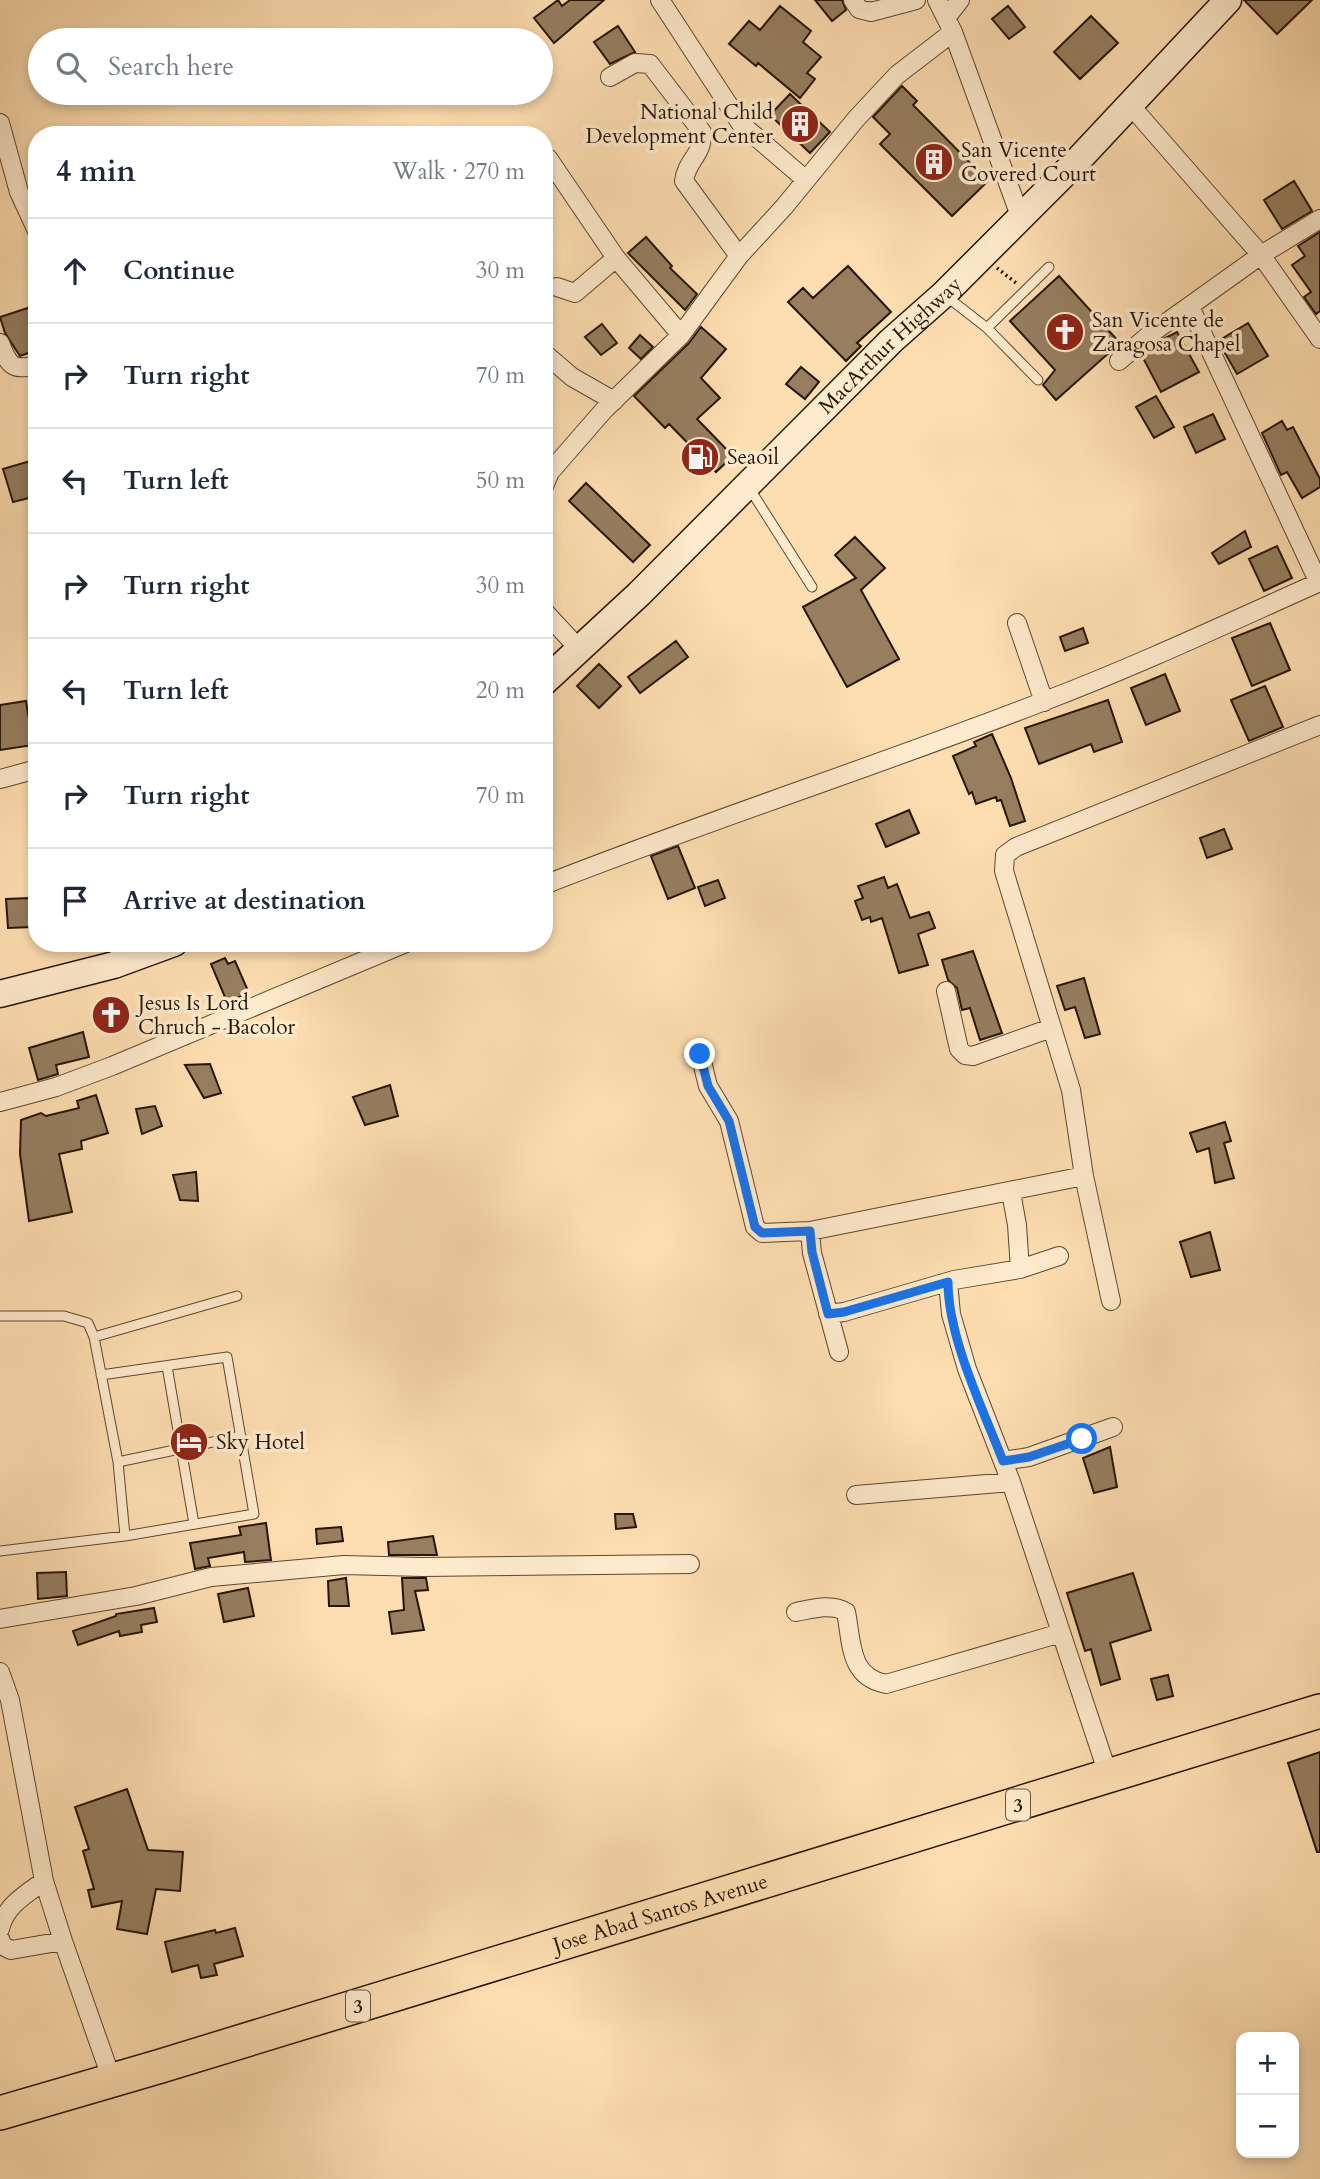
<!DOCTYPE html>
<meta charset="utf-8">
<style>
body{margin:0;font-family:Cardo,serif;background:#f6f6f7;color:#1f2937}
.controls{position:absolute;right:21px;bottom:21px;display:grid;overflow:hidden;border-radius:14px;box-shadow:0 4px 10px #0003}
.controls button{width:63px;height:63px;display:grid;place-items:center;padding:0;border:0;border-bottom:2px solid #e0e1e3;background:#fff;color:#1f2937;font:35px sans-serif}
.stop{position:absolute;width:21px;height:21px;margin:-16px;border:5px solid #1a73e8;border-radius:50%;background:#fff}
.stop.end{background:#1a73e8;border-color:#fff;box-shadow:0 2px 7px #0008}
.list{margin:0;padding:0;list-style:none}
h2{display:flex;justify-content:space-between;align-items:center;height:91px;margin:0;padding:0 28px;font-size:30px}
h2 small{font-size:23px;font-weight:400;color:#747a83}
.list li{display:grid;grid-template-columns:46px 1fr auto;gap:21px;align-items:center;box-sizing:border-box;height:105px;padding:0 28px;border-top:2px solid #e0e1e3}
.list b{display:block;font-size:26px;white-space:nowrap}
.list em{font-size:23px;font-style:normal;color:#747a83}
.icon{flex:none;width:38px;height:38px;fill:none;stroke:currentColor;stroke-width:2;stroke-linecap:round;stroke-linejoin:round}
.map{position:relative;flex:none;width:1320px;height:2179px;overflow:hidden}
.search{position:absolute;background:#fff;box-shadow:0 4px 10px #0003;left:28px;top:28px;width:525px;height:77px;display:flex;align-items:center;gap:18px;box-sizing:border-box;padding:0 24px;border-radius:38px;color:#747a83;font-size:26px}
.panel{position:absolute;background:#fff;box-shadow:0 4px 10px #0003;left:28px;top:126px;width:525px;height:826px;border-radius:28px}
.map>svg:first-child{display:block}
.building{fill:#967e5f;stroke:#261506;stroke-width:2}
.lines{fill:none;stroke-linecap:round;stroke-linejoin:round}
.lane-casing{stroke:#5c4731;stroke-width:11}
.street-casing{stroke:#5c4731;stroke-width:20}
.secondary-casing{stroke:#261506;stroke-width:29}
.highway-casing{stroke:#261506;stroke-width:36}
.path{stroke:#261506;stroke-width:3.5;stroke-dasharray:2 3.5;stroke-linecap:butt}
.lane{stroke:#feeacc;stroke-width:9}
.street{stroke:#feeacc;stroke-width:18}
.secondary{stroke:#feeacc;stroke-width:26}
.highway{stroke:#fedeb1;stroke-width:33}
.route{stroke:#1a73e8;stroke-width:9}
.labels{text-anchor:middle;stroke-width:7;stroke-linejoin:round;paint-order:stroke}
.shield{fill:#feeacc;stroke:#675541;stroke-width:2}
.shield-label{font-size:19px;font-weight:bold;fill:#261506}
.poi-label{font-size:21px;fill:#261506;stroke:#feeacc;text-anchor:start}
.street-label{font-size:21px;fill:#261506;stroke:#feeacc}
</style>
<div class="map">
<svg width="1320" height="2179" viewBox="0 0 1320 2179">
<rect width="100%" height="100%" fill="#fedeb1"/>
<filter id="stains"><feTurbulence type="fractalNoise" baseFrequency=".00286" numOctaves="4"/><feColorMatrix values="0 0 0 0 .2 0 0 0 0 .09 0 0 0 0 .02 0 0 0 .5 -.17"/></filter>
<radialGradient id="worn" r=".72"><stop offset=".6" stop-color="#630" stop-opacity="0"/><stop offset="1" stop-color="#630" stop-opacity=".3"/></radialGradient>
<path class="building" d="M558,0l4,6 8,-6h34l-50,43 -20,-25z
M815,0h27l4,10 -14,11z
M1244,0h68l-35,34z
M780,6l31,25 -8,11 18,15 -14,16 8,6 -15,19 -42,-35 -2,3 -27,-22 20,-23 11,9z
M1008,6l17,21 -16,12 -17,-20z
M1091,16l27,27 -38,36 -26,-27z
M618,26l17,26 -25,12 -16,-22z
M902,86l15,15 -4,4 75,76 -36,35 -72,-72 10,-10 -17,-17z
M790,94l40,38 -20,21 -40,-38z
M1294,181l18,30 -30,18 -18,-29z
M1320,232v79l-4,3 -12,-17 7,-5 -19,-27 13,-9 -7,-10z
M646,237l26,29 -2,2 27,26 -12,16 -57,-57z
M848,266l43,46 -34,31 4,3 -15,15 -58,-59 15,-14 10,10z
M1059,276l61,67 -64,57 -13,-15 12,-15 -45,-49z
M37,305v45l-17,6 -15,-23 -5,-16z
M1248,323l20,33 -31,18 -19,-33z
M602,324l15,19 -16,12 -16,-18z
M701,327l25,22 -25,29 19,20 -23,21 36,37 -17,16 -47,-48 -4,4 -31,-32 55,-53z
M1177,332l22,40 -38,20 -19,-36 21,-17z
M640,335l13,12 -12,12 -12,-11z
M801,367l18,15 -14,17 -19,-15z
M1156,396l18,31 -20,11 -18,-31z
M1213,414l12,25 -29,14 -12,-26z
M1282,421l5,9 6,-3 27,52v8l-18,11 -15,-26 -6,3 -19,-42z
M37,459v37l-24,6 -10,-33z
M586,483l64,62 -17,17 -64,-61z
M1245,531l6,16 -32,17 -7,-11z
M855,537l30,31 -24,22 38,69 -52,28 -44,-80 53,-29 -21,-23z
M1277,546l15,32 -28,13 -15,-32z
M1270,623l20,47 -38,16 -20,-48z
M1083,628l5,15 -23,8 -5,-14z
M676,641l12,16 -48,36 -12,-16z
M599,664l22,22 -22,22 -22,-22z
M1165,674l15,37 -34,14 -15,-37z
M1265,686l18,41 -34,14 -18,-41z
M1108,700l14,42 -28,10 -3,-8 -52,20 -14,-36z
M26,701l7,44 -33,5v-45z
M992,734l19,44 14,43 -15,5 -9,-26 -4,1 -1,-4 -20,7 -4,-12 -3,2 -16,-38 23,-10 -2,-4z
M909,810l10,23 -33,14 -10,-23z
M1224,829l8,20 -25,9 -7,-20z
M678,846l17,42 -27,11 -17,-43z
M884,877l4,11 9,-4 13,34 19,-6 6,16 -17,6 10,31 -29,8 -17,-55 -11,4 -1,-5 -8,3 -7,-19 8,-3 -5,-12z
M718,880l7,18 -20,8 -7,-19z
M30,898l2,29 -24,1 -2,-29z
M973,951l29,82 -22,7 -10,-32 -8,2 -5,-22 -9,-8 -6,-20z
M225,958l3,6 7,-3 14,32 -22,9 -16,-38z
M1084,978l16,56 -15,4 -10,-31 -10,3 -8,-24z
M115,997l10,30 -17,6 -10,-30z
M83,1032l6,25 -33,8 2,9 -20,6 -9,-32z
M210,1064l11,29 -17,5 -19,-33z
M390,1085l8,31 -33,9 -12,-28z
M96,1095l12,38 -27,8 1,8 -23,5 13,58 -43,9 -9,-67 1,-34 20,-7 5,3 33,-8 -2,-7z
M155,1106l7,20 -20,8 -6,-25z
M1225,1122l6,19 -7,2 10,35 -19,5 -6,-35 -12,4 -7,-19z
M196,1172l2,29 -18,-1 -7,-25z
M1210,1232l10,38 -29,7 -11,-35z
M1110,1447l7,40 -23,6 -11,-35z
M615,1514h18l3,13 -20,2z
M266,1523l5,37 -26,2 -1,-10 -36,6 2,8 -15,3 -5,-26 51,-8 -2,-8z
M341,1527l2,14 -26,3 -1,-15z
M433,1536l4,19h-48l-1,-13z
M66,1572l1,24 -29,3 -1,-26z
M1133,1573l18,57 -41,13 10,36 -19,6 -10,-36 -6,2 -18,-58z
M346,1578l3,28h-20l-1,-25z
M402,1578h24l2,12 -13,1 9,39 -32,4 -3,-22 15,-2z
M248,1588l6,28 -30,6 -6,-28z
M154,1608l3,14 -16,3 1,7 -22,4 -1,-5 -41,14 -5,-14 43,-15v-2z
M1168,1675l5,21 -16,4 -6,-21z
M1320,1752v100h-3l-29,-89z
M127,1789l21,61 35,2 -3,39 -24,-2 -9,45 -30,-5 5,-28 -30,6 -4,-17 6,-1 -11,-38 6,-2 -14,-42z
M235,1928l8,28 -29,8 3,11 -16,3 -3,-13 -26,7 -7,-30 50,-12 1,3z"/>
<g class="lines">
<g class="lane-casing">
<path id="lane" d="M946,296l41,32 51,52
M987,328l62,-61
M748,486l64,101
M0,1316h64l24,7 6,14 24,125 7,74
M94,1337l143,-41
M167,1366l27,158
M118,1462l123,-26
M0,1551l125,-15 129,-22 -27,-157 -126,18"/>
</g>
<g class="street-casing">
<path id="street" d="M660,0l81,124 65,56
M853,0l6,9 12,3 45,-12
M937,0l16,32 67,184
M946,18l14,-18
M610,77l25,-14 15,1 52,68c1,24 -15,27 -18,49l55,75
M1131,106l130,149 59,84
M0,123l19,69 18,39
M548,158l68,100
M557,287l18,6 41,-35 65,77
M1190,307l129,276
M0,343c9,23 12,28 37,22
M544,353l28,24 42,24
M1119,361l30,-26 112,-80 59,-36
M544,486l6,-14 54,-62 77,-75 58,-79 45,-49 72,-88 41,-44 56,-43
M544,611l36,39
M1017,623l27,79
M0,779l37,-10
M544,885c165,-65 333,-119 498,-183 95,-36 186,-79 278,-120
M946,991l13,58 6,6 8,1 78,-28
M700,1054l8,32 21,35 26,106 7,6 48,-2 274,-55
M0,1102l56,-15 56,-21 294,-123
M1011,1192l6,33 3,44
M810,1231l2,22 27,99
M948,1282l3,32 16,55 44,113 98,295
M1111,1301l-27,-125 -13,-86 -67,-219 1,-16 11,-8 304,-122
M828,1314l16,-2 110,-32 66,-11 39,-13
M1003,1461l26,-4 84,-30
M856,1495l155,-13
M796,1612c16,-3 35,-9 50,0 6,31 3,65 40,72l175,-51
M0,1619l136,-23 75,-19 133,-12 78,2 268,-3
M0,1672l10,28 34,181 19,60 49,139
M0,1929c5,-23 26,-35 44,-48
M0,1939l3,7 8,4 52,-9"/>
</g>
<g class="secondary-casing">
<g id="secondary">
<path id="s1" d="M544,682l95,-88 252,-253 53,-47 136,-136 148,-158"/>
<path d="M0,994l114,-29 60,-22"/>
</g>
</g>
<g class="highway-casing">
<g id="highway">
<path id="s2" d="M0,2113l161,-47 1159,-355"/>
</g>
</g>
<path class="path" d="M997,268l19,15"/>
<use href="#lane" class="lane"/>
<use href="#street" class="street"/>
<use href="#secondary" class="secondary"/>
<use href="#highway" class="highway"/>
</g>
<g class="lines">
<path class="route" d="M700,1054l8,32 21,35 26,106 7,6 48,-2 2,21 16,62 16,-2 104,-30c0,56 35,127 55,179l26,-4 53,-18"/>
</g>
<defs>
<g id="building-disc" transform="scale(2.0125)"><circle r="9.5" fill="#8f2418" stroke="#feeacc"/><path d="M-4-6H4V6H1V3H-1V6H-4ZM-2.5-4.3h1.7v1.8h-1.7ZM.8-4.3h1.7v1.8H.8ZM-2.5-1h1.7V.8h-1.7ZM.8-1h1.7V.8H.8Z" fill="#fff"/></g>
<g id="church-disc" transform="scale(2.0125)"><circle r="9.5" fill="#8f2418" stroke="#feeacc"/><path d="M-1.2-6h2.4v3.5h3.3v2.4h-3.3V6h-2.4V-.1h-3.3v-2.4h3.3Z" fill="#fff"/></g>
<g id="fuel-disc" transform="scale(2.0125)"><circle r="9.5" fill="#8f2418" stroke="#feeacc"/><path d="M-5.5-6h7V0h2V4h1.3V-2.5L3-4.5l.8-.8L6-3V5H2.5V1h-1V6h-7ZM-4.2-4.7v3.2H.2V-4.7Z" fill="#fff"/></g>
<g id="hotel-disc" transform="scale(2.0125)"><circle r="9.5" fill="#8f2418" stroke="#feeacc"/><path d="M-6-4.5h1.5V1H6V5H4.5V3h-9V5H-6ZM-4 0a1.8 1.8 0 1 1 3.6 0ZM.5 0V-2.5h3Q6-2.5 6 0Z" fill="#fff"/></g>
</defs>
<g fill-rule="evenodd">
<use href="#building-disc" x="800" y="124"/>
<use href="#building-disc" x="934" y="162"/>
<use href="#church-disc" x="1065" y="332"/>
<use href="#fuel-disc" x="700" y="457"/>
<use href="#church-disc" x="111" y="1015"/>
<use href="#hotel-disc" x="189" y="1442"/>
</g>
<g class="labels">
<g class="shield">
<rect x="1006" y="1789.5" width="24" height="31" rx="5"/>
<rect x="346" y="1990.5" width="24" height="31" rx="5"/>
</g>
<g class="shield-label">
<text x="1018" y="1812">3</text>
<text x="358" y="2013">3</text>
</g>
<g class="poi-label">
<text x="773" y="119" text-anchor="end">National Child<tspan x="773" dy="24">Development Center</tspan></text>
<text x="961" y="157">San Vicente<tspan x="961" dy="24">Covered Court</tspan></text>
<text x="1092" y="327">San Vicente de<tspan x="1092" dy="24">Zaragosa Chapel</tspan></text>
<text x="727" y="464">Seaoil</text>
<text x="138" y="1010">Jesus Is Lord<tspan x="138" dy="24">Chruch - Bacolor</tspan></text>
<text x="216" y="1449">Sky Hotel</text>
</g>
<g class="street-label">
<text dy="7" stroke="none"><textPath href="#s1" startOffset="483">MacArthur Highway</textPath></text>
<text dy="7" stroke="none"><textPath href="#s2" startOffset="690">Jose Abad Santos Avenue</textPath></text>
</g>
</g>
<rect width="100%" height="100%" filter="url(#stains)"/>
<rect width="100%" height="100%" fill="url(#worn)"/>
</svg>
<div class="controls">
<button>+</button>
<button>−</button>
</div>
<div class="stop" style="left:1082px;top:1439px"></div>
<div class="stop end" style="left:700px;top:1054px"></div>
<div class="search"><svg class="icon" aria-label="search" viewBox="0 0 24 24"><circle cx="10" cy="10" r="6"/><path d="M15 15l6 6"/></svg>Search here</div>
<section class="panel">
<h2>4 min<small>Walk · 270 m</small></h2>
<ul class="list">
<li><svg class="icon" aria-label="ahead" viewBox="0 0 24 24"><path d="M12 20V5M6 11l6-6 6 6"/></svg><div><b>Continue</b></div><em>30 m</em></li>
<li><svg class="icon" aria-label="right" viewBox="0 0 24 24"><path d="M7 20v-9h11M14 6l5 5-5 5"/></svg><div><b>Turn right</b></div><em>70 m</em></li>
<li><svg class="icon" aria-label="left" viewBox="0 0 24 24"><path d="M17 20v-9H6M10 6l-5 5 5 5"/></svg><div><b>Turn left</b></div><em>50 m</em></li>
<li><svg class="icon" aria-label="right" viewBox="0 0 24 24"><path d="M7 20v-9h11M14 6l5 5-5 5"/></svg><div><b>Turn right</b></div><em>30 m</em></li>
<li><svg class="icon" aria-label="left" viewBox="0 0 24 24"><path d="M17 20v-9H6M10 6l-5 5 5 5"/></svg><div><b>Turn left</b></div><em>20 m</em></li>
<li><svg class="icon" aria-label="right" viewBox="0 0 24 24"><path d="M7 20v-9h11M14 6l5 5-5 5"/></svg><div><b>Turn right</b></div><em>70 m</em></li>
<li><svg class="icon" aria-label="arrive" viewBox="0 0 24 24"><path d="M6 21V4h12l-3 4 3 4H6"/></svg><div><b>Arrive at destination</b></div></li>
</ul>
</section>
</div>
